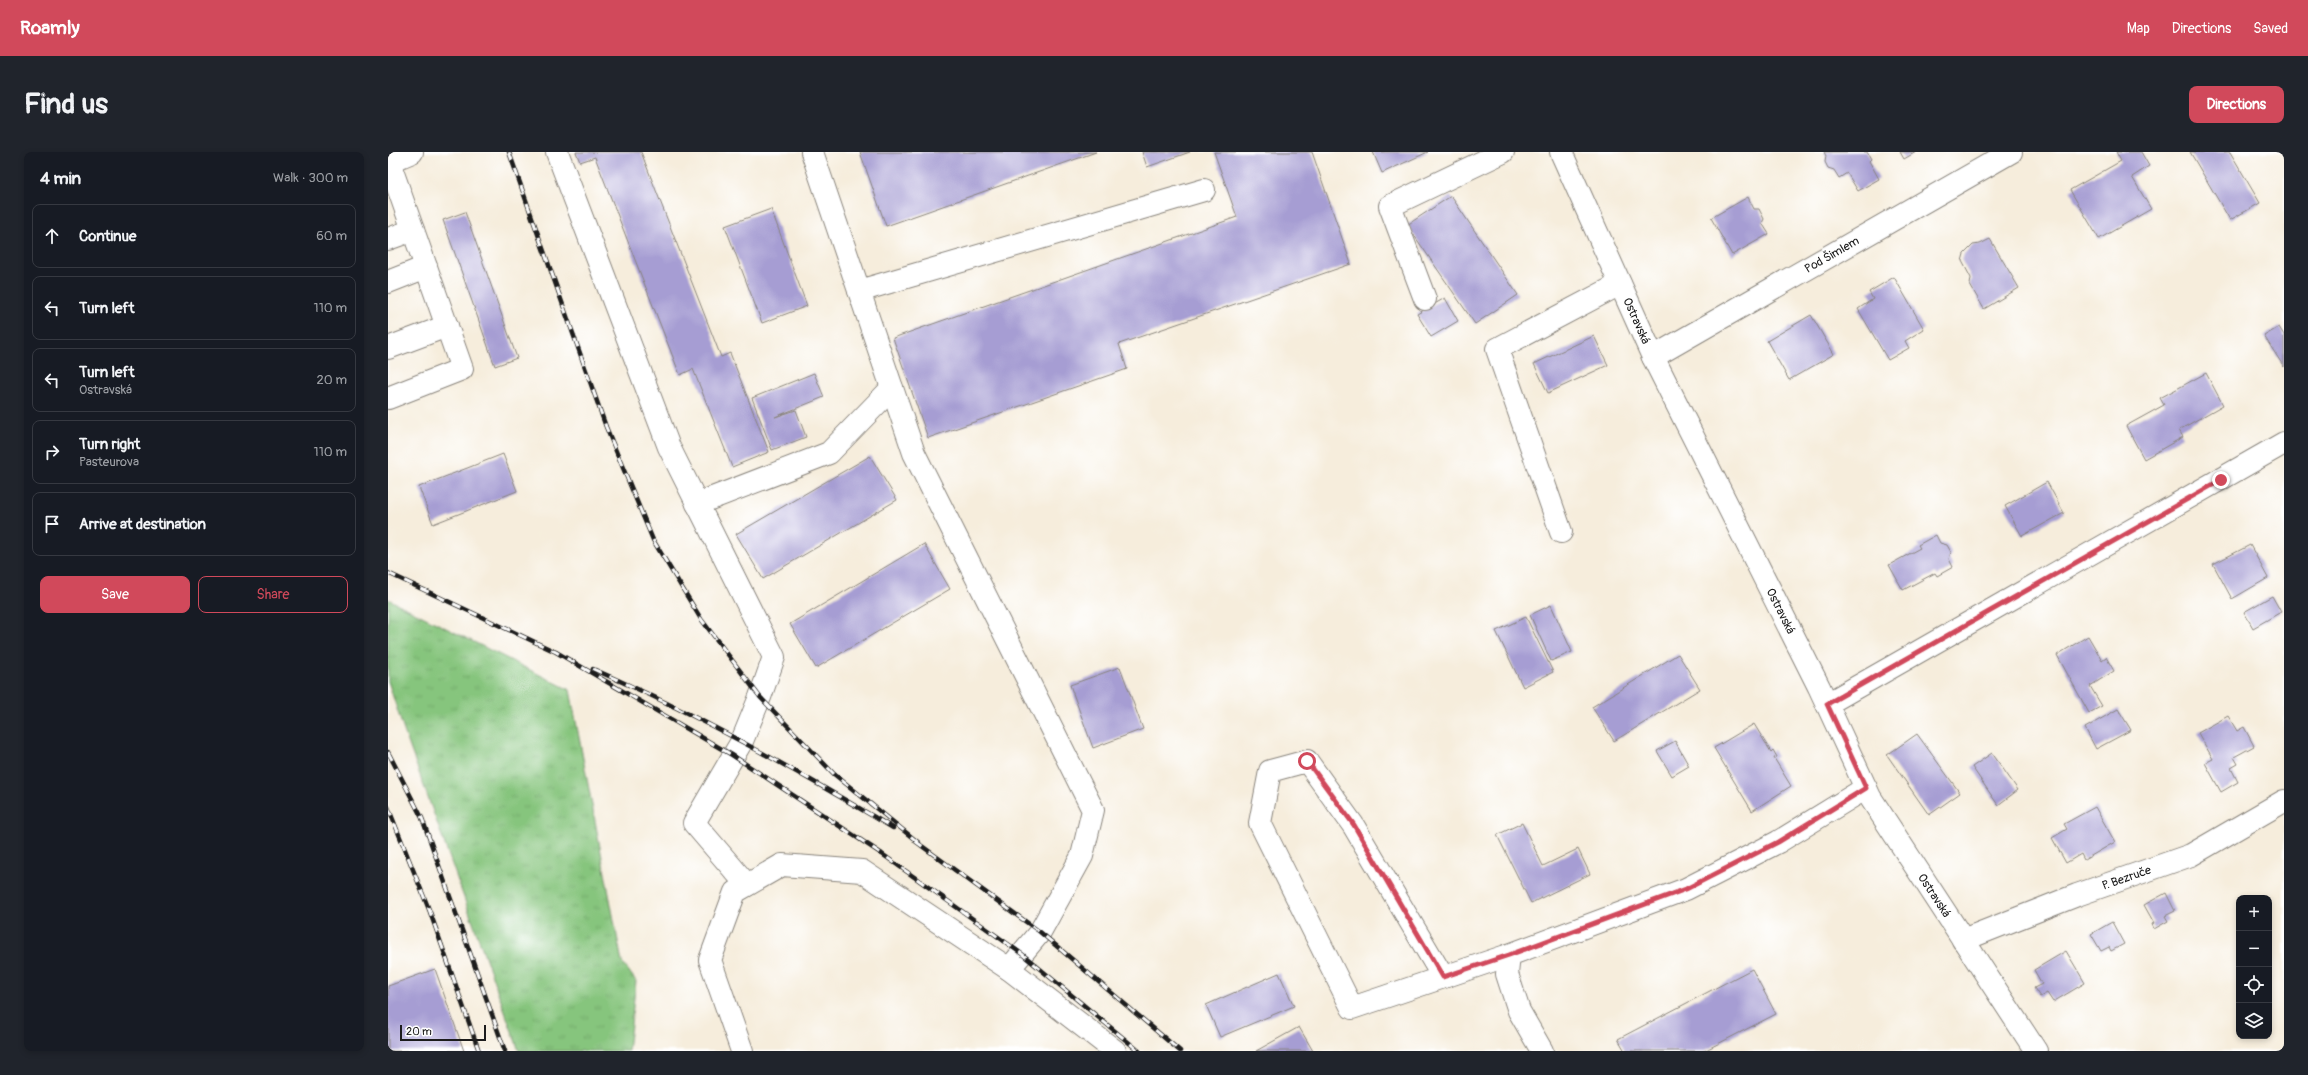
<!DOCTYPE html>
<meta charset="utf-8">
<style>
body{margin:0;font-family:Pangolin,sans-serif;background:#20242c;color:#f1f3f6}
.controls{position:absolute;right:12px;bottom:12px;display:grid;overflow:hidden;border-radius:8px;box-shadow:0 2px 6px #0003}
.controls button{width:36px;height:36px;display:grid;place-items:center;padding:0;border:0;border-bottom:1px solid #363941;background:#171b24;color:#f1f3f6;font:20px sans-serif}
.scale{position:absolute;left:12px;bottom:10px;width:86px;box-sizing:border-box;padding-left:4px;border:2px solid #1c1c1c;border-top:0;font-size:11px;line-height:14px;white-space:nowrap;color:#1c1c1c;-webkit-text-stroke:3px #fff;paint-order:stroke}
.stop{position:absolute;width:12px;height:12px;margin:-9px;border:3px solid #d1495b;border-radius:50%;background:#fff}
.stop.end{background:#d1495b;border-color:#fff;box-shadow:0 1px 4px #0008}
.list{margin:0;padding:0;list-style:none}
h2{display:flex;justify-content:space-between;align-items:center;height:52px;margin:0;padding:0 16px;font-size:17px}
h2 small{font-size:13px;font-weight:400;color:#9ea1a6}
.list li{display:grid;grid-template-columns:26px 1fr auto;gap:12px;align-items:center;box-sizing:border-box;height:64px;margin:0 8px 8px;padding:0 8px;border:1px solid #363941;border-radius:8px}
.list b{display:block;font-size:15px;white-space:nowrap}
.list p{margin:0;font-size:13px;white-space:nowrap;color:#9ea1a6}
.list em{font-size:13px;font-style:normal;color:#9ea1a6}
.actions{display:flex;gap:8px;padding:12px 16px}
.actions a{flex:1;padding:9px 0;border:1px solid #d1495b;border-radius:8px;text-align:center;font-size:14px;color:#d1495b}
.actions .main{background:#d1495b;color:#fff}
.icon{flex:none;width:22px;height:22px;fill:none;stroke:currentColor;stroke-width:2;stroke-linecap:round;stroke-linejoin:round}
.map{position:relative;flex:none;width:1896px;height:899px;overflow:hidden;border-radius:8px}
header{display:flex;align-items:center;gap:24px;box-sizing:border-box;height:56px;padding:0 20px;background:#d1495b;color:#fff}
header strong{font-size:19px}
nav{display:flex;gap:22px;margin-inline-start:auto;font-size:14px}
.intro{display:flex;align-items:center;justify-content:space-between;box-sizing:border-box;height:96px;padding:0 24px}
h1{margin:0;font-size:28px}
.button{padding:10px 18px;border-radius:8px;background:#d1495b;color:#fff;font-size:14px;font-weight:700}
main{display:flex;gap:24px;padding:0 24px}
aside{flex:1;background:#171b24;border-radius:8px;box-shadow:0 2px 6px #0003}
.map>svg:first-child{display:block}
.grass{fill:url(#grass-tufts);stroke:#51704c}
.building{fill:#a69dd3}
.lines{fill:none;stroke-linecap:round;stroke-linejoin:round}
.minor-casing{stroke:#89847c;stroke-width:24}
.minor{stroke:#fff;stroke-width:22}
.rail-casing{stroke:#1c1c1c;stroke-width:4.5}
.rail{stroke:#fff;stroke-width:3;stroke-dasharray:9;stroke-linecap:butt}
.route{stroke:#d1495b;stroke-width:5}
.labels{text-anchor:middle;stroke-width:3;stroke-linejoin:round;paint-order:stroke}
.street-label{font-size:12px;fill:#1c1c1c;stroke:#fff}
</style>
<header>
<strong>Roamly</strong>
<nav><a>Map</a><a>Directions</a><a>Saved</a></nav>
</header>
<div class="intro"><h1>Find us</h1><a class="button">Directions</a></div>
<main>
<aside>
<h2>4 min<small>Walk · 300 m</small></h2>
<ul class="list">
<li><svg class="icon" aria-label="ahead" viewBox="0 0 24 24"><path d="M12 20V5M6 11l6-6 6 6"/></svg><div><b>Continue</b></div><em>60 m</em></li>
<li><svg class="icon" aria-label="left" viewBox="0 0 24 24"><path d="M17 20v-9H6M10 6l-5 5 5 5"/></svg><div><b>Turn left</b></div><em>110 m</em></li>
<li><svg class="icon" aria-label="left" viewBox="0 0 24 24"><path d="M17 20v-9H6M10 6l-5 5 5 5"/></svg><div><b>Turn left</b><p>Ostravská</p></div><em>20 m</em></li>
<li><svg class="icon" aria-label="right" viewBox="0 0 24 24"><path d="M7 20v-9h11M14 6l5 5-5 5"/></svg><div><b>Turn right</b><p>Pasteurova</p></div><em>110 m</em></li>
<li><svg class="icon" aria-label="arrive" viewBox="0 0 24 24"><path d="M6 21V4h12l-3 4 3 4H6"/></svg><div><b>Arrive at destination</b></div></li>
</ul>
<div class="actions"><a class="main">Save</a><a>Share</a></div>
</aside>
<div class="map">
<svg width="1896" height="899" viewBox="0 0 1896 899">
<defs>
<pattern id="grass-tufts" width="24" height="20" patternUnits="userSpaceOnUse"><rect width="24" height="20" fill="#86c57d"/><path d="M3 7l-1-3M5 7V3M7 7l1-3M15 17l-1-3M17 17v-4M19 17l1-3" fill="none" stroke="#73a96b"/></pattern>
</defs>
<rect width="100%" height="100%" fill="#fff"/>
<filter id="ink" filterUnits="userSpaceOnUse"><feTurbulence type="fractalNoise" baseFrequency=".025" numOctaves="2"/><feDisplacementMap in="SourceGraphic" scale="8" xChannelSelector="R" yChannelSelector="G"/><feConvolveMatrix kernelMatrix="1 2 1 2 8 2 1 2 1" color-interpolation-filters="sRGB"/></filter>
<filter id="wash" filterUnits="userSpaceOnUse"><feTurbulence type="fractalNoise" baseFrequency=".012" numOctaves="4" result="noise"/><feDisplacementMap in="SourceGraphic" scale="16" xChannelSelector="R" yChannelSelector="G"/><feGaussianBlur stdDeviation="0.9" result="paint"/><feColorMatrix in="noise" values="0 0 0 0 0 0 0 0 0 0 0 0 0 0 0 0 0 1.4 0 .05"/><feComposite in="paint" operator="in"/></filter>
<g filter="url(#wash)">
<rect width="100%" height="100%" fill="#f6eddc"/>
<path class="grass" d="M0,447l182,91 52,272 14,19 -8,70h-109l-116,-323 -15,-47z"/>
<g id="blocks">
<path class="building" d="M188,0h65l80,205 9,-4 39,99 -37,15 -39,-98 -13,6 -85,-218 -15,5z
M472,0h236l-210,74z
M754,0h48l-43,15z
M826,0h98l39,112 -232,80 8,25 -199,69 -35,-100 344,-121z
M985,0h55l-46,21z
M1436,0h43l4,7 -2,2 10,18 -21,12 -11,-18 -8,5 -5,-8 -6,-2 -3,-6 1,-6z
M1512,0h16l-12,7z
M1728,0h25l8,14 -17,11 19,32 -52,30 -29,-49 51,-29z
M1802,0h40l30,51 -30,17z
M1063,44l67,99 -43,29 -68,-99z
M1360,45l6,12h5l5,10 -2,4 7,11 -37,21 -21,-37z
M383,57l36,97 -45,17 -37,-97z
M77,60l52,146 -22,8 -52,-146z
M1602,87l29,49 -35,21 -14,-24 1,-7 -9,-17 2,-7 9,-9 7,-1z
M1506,125l30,52 -19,12 4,7 -21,12 -30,-51 15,-10 -4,-7z
M1057,146l13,23 -27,16 -14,-23z
M1423,163l23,39 -45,26 -22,-39z
M1891,175l5,8v32l-20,-31z
M1206,184l14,29 -60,28 -14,-29z
M426,221l10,24 -49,20 21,-7 10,27 -34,13 -20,-52z
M1818,221l17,32 -44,25 4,7 -39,22 -18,-33 38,-21 -4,-7z
M115,302l14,37 -84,33 -14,-37z
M482,304l27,44 -134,79 -27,-45z
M1659,330l17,31 -42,23 -17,-30z
M1548,383l4,8 7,2 4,7 -2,7 4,8 -16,9 -2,-3 -32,17 -14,-25 31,-17 -2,-3z
M536,392l26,45 -134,79 -26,-44z
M1862,393l18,33 -36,21 -19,-35z
M1884,444l9,16 -28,16 -9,-16z
M1163,453l21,47 -21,9 -21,-46z
M1138,465l27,55 -30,15 -27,-56z
M1700,484l14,24 4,-3 8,14 -24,15 12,20 -13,7 -32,-58z
M1290,502l22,35 -86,52 -22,-34z
M732,515l23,62 -50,19 -23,-63z
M1730,557l13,21 -35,19 -11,-21z
M1840,564l9,15 7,-4 10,19 -20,11 4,7 -7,4 7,14 -17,10 -16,-29 8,-4 -15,-26z
M1366,572l17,28 2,-2 4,7 -3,1 17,28 -39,25 -38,-63z
M1529,582l43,59 -31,22 -42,-60z
M1287,589l14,25 -17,10 -15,-25z
M1604,601l26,37 -20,15 -26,-38z
M1707,655l20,35 -31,18 -3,-6 -15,9 -14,-25 15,-9 -3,-5z
M1134,671l21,43 35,-17 12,25 -59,29 -34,-68z
M1778,741l9,18 -10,5 3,5 -14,8 -2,-5 2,-1 -10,-18z
M1724,770l12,22 -13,7 -2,-4 -8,4 -10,-17z
M1678,799l19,32 -32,19 -6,-9 -7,4 -6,-9 8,-4 -8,-14z
M47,817l29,82h-76v-65z
M1364,817l24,45 -72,37h-79l-7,-12z
M891,821l15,33 -74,31 -14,-32z
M911,875l14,24h-57z"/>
</g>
</g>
<g filter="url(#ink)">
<use href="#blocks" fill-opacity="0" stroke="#89847c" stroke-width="1"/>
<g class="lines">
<g class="minor-casing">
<g id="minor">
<path d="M169,0l112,295 105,210 -14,40 -18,44 -48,82 53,62"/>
<path d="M424,0l102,301 179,357 -11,46 -42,76 -31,37"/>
<path id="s1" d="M1173,0l92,205 166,330 51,110 166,254"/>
<path d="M0,10l24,-10"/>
<path d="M0,87l25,-9"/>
<path d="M0,130l38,-15"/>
<path d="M471,139l345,-101"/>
<path d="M1037,147l-35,-93 113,-54"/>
<path d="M0,196l59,-22"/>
<path id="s2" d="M1265,205l358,-205"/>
<path d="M0,246l74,-29 -73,-207"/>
<path d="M309,352l132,-51 63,-65"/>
<path d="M1173,380l-64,-183 123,-65"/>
<path d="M1439,552l457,-261"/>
<path id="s3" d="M1575,788l114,-45 114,-40 93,-54"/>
<path d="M1055,825l-90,-152 -46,-64 -37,10 -10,52 92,185 157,-53"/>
<path d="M354,899l-32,-91 25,-68 47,-27 80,6 147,98 106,82"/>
<path d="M1154,899l-23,-40 -12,-37 2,-19 177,-66 92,-47 88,-54"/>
</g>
</g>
<use href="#minor" class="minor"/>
<g class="rail-casing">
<path id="rail" d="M121,0l97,275 47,113 48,79 59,78 74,77 85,69
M0,421l168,79 176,103 150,99 140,100 117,97
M205,517c104,45 202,101 300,159
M0,600l34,66 83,233
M0,655l42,105 49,139
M527,689l125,91 140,119"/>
</g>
<use href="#rail" class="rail"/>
</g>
</g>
<g class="lines" filter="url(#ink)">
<path class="route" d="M919,609l47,64 89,152 66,-22 177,-66 92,-47 88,-54 -39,-84 394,-224"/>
</g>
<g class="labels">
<g class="street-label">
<text dy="4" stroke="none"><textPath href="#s2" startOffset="206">Pod Šimlem</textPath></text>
<text dy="4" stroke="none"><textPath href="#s1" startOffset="185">Ostravská</textPath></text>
<text dy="4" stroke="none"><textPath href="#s1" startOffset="509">Ostravská</textPath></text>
<text dy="4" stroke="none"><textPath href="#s3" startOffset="175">P. Bezruče</textPath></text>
<text dy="4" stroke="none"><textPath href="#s1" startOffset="833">Ostravská</textPath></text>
</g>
</g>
</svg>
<div class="controls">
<button>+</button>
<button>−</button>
<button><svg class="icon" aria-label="locate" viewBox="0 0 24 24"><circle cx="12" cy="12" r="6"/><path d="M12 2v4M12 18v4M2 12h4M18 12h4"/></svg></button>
<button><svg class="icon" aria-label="layers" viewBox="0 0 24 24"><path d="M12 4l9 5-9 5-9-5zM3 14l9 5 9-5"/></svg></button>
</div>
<div class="scale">20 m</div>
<div class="stop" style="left:919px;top:609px"></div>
<div class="stop end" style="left:1833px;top:328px"></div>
</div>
</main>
